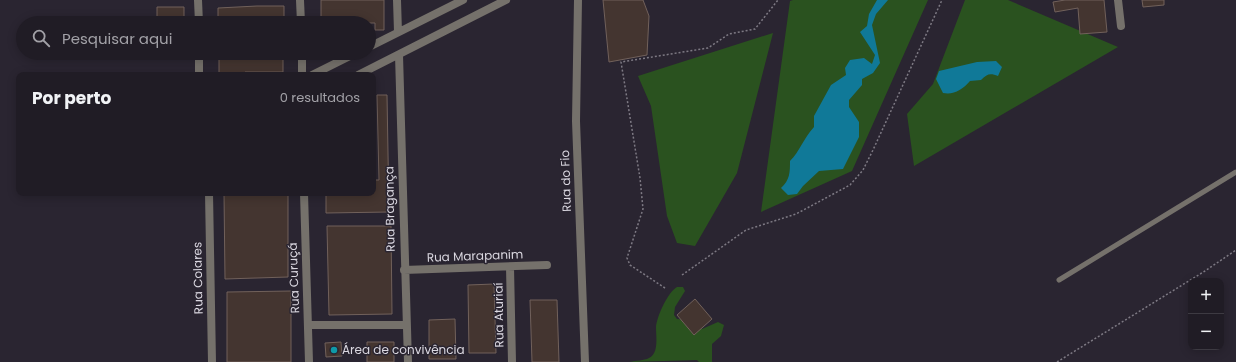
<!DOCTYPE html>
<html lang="pt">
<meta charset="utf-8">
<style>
body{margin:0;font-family:Poppins,sans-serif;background:#28252d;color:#f1f3f6}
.controls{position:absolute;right:12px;bottom:12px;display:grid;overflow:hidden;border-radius:8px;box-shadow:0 2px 10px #0003}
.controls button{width:36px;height:36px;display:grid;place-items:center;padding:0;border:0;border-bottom:1px solid #3d3a42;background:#201c25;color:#f1f3f6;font:20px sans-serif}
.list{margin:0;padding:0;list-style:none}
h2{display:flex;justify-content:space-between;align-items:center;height:52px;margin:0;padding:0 16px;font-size:17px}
h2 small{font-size:13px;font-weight:400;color:#a2a1a7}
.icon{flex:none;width:22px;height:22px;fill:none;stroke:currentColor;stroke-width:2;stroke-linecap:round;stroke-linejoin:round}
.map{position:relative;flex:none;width:1236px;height:362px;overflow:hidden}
.search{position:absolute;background:#201c25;box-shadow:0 2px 10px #0003;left:16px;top:16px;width:360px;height:44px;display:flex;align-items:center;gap:10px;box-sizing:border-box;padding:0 14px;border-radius:22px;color:#a2a1a7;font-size:15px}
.panel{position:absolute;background:#201c25;box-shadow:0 2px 10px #0003;left:16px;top:72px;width:360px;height:124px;border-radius:8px}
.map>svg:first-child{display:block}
.green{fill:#2a521f}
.water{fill:#107998}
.building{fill:#443530;stroke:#71615b}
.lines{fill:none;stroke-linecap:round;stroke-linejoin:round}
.path{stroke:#7e7a84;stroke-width:1.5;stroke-dasharray:2 2;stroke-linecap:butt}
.service{stroke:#75716b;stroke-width:5}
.minor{stroke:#75716b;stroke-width:8}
.tertiary{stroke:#75716b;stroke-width:8}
.culture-dot{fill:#0f9aa8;stroke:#2a2531;stroke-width:1.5}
.labels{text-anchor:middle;stroke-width:3;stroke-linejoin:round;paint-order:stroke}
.street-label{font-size:12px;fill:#dbd8e1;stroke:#2a2531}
.poi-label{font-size:12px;fill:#dbd8e1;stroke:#2a2531;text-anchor:start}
</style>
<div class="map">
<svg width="1236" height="362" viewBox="0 0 1236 362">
<rect width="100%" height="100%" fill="#2a2531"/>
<path class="green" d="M793,0h135l-76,171 -91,41 29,-211z
M965,0h43l110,47 -204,119 -7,-52 26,-30z
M773,33l-36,140 -42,73 -18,-3 -10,-27 -16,-110 -13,-30z
M677,287h6l2,4 -10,16 -1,8 3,4 12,1 13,9 16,-7 6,3 -3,11 -9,8v18h-13l-2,-2 -67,2c6,-2 14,-1 19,-4 10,-5 7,-21 7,-31 1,-11 12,-35 21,-40z"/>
<path class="water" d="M877,0h11l-12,14 -4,11 8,38 -7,10 -11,6v6l-13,15v7l10,15v15l-16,32 -24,2 -16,15 -6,8 -9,1 -7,-7c9,-8 9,-16 9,-27 10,-10 13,-22 24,-34v-11l17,-31 15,-10 -1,-7 5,-8 14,-2 8,6 3,-9 -15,-23 7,-6 2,-12z
M996,61l6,6 -4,9c-8,-3 -11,-2 -17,4l-11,1c-8,9 -16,14 -27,12l-7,-14 3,-8 38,-9z"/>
<path class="building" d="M321,0h63v30h-9v-7h-54z
M603,0h40l6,16 -2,39 -38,7z
M1065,0h39l3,32 -27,2 -2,-26 -23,4 -2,-10z
M1142,0h22v5l-21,2z
M257,6h27v17h-66v-15z
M157,7h27v16h-27z
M257,53h26v19h-38v3h-26v-18l38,-1z
M377,95h10l2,117 -63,1v-20h47v-13h6z
M224,193h64v84l-63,2z
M327,226h64l1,88 -63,1z
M494,284l2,69h-27l-1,-68z
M291,291v71h-64v-70z
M695,299l17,20 -18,16 -17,-20z
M530,300h27l2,62h-27z
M455,319l1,40h-27v-39z
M341,342l1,14 -16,1 -1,-14z
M367,342h27v20h-27z"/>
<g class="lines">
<path class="path" d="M682,275l64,-45 50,-16 54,-29 13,-15 10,-20 69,-150
M665,288l-35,-23 -3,-7 16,-49 -3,-31 -19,-116 87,-14 21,-14 26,-5 23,-29
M1057,362l148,-91 31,-21"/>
<path class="service" d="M1059,280l177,-108"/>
<path class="minor" d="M198,0l1,23
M300,0l1,23
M397,0l1,32
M1118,0l3,26
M369,47l94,-47
M199,53v22
M302,53v22
M399,55l9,307
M312,75l44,-22
M358,75l148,-75
M209,193l3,169
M304,193l5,169
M510,267l2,95
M404,270l143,-5
M308,325h98"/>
<path class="tertiary" d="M578,0l-2,121 9,241"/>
</g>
<circle class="culture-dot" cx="334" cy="350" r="4"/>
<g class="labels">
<g class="street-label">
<text transform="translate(566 181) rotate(-92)" y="4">Rua do Fio</text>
<text transform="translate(390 209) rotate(-91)" y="4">Rua Bragança</text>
<text transform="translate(475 256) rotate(-2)" y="4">Rua Marapanim</text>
<text transform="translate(198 278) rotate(-91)" y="4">Rua Colares</text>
<text transform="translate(294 278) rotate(-92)" y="4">Rua Curuçá</text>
<text transform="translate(499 315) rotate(-91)" y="4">Rua Aturiaí</text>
</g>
<g class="poi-label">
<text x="342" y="354">Área de convivência</text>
</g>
</g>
</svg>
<div class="controls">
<button>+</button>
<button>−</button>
</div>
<div class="search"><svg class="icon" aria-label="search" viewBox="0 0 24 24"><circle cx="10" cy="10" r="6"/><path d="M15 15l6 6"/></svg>Pesquisar aqui</div>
<section class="panel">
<h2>Por perto<small>0 resultados</small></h2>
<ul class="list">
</ul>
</section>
</div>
